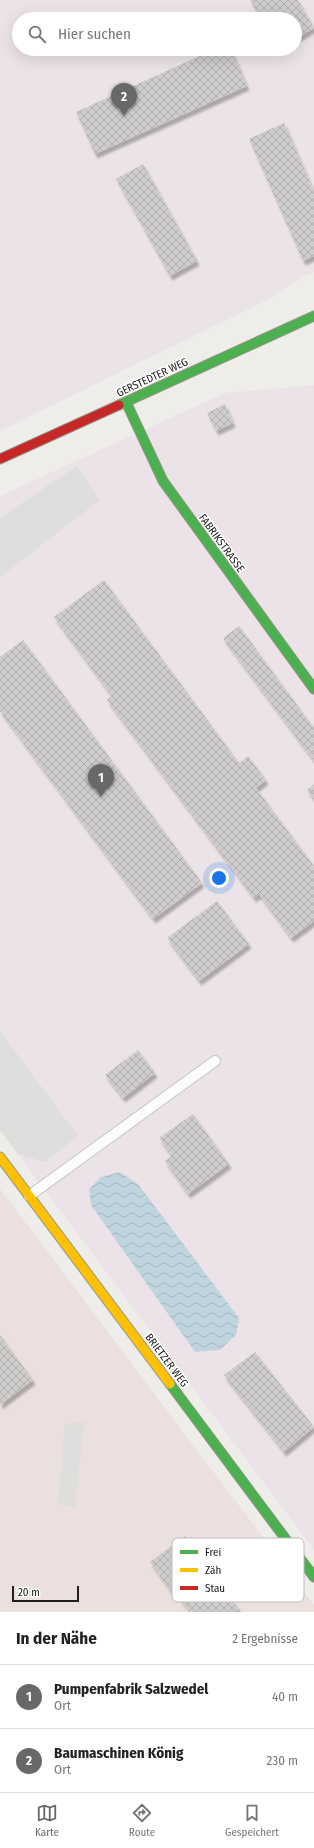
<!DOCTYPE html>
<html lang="de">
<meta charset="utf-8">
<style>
body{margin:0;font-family:"Fira Sans Condensed",sans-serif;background:#f6f6f6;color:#222}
.scale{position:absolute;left:12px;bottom:10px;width:67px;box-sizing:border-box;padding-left:4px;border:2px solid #202020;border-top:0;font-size:11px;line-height:14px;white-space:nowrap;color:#202020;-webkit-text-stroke:3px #fff;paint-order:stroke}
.you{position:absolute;left:219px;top:878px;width:14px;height:14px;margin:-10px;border:3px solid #fff;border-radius:50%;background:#1a73e8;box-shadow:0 0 0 6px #1a73e833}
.badge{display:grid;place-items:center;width:26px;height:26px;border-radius:50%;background:#686867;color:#fff;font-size:13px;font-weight:700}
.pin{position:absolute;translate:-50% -33px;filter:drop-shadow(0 1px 2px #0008)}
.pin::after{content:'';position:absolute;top:21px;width:14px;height:12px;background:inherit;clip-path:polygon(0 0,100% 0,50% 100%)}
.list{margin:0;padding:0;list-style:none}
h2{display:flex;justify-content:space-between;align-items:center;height:52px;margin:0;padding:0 16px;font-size:17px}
h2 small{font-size:13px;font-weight:400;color:#767676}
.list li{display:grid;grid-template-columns:26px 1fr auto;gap:12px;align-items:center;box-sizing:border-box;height:64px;padding:0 16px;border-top:1px solid #e0e0e0}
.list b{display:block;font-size:15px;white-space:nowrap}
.list p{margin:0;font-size:13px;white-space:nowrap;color:#767676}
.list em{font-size:13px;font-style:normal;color:#767676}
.icon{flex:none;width:22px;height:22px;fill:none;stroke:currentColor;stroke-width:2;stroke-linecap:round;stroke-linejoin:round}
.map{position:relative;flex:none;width:314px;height:1612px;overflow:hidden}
.search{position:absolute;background:#fff;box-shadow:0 4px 16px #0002;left:12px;right:12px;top:12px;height:44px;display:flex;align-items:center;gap:10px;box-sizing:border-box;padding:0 14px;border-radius:22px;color:#767676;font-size:15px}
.sheet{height:180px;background:#fff}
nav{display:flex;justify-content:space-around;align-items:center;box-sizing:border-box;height:56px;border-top:1px solid #e0e0e0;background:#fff;font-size:11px;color:#767676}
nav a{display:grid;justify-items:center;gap:2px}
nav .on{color:#686867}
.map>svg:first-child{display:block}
.commercial{fill:#ebe0dd}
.industrial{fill:#ebe3e7;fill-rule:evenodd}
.parking{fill:#dededc}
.water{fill:url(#water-waves)}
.building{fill:url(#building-cross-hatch);filter:url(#shadow)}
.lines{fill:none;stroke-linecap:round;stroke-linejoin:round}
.lane-casing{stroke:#c5c5c4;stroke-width:12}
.fast-casing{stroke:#939783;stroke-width:11}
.slow-casing{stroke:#939783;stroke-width:11}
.jam-casing{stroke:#939783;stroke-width:11}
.lane{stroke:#fcfcfc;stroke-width:10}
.fast{stroke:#4caf50;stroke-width:9}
.slow{stroke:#ffc107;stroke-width:9}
.jam{stroke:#c62828;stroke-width:9}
.labels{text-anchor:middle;stroke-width:3;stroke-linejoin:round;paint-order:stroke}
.street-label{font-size:11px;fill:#202020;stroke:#fff}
.key{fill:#fff;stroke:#bcbcbc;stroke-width:1}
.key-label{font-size:11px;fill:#202020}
</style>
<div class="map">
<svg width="314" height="1612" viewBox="0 0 314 1612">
<defs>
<pattern id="water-waves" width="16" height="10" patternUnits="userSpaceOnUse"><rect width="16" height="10" fill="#c0d4df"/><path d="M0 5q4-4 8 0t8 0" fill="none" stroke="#a5b6bf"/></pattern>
<pattern id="building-cross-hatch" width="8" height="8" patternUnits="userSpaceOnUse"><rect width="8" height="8" fill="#cfcdcb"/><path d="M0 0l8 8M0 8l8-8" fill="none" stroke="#b1b0ae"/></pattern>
<filter id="shadow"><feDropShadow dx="2.5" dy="4.5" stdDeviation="1" flood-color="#0004"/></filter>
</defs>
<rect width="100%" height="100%" fill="#eeedea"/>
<path class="commercial" d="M0,1189l314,416v7h-314z"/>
<path class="industrial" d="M0,0h314v272l-12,5 -29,20 -273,134zM19,19h276v30h-276z
M314,385v1165l-314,-420v-634l225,-103z"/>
<path class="parking" d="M77,466l23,34 -100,77v-59z
M0,1031l78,105 -33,26 -27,-8 -18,-24z
M84,1422l-9,85 -17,-3 7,-80z"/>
<path class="water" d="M120,1172l18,12 101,134 -3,17 -16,15 -25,2 -104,-147 -2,-16 12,-12z"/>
<path class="building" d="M250,0h48l16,28 -19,11v-20h-34z
M215,49h16l16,37 -152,68 -19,-42z
M284,123l30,69v64l-11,5 -54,-122z
M143,164l54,97 -27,15 -54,-97z
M225,404l8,19 -17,8 -9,-18z
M104,580l135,183 9,-7 18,24 -10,8 58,78v55l-23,17 -32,-44 -5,4 -147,-198 5,-4 -58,-79z
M239,626l75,102v33l-91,-123z
M23,640l179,243 -49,36 -153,-208v-54z
M314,784v16l-7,-10z
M217,901l32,43 -50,37 -32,-43z
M138,1050l17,23 -32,25 -18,-23z
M193,1114l36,50 -41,30 -23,-33 7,-5 -13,-18z
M0,1335l33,45 -33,25z
M255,1352l59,75 -30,25 -60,-77z
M185,1536l54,73 -4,3h-45l-17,-23 -2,2 -21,-29z"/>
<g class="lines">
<g class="lane-casing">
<path id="lane" d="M29,1196l186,-135"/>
</g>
<g class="fast-casing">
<path id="fast" d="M126,402l37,79 151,208
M119,405l195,-89
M170,1384l144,193"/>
</g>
<g class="slow-casing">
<path id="slow" d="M0,1157l170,227"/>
</g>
<g class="jam-casing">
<path id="jam" d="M0,459l119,-54"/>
</g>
<use href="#lane" class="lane"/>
<use href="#fast" class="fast"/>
<use href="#slow" class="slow"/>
<use href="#jam" class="jam"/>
</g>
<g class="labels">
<g class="street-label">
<text transform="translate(152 377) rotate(-25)" y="4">GERSTEDTER WEG</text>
<text transform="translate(222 543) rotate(54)" y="4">FABRIKSTRASSE</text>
<text transform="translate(167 1360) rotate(53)" y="4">BRIETZER WEG</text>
</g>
</g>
<rect x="172" y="1538" width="132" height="64" rx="6" class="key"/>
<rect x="180" y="1550" width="18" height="4" fill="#4caf50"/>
<rect x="180" y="1568" width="18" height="4" fill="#ffc107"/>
<rect x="180" y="1586" width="18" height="4" fill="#c62828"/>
<g class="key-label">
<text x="205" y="1556">Frei</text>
<text x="205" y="1574">Zäh</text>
<text x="205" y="1592">Stau</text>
</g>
</svg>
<div class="scale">20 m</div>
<div class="you"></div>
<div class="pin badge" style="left:101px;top:797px">1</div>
<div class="pin badge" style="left:124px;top:116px">2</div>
<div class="search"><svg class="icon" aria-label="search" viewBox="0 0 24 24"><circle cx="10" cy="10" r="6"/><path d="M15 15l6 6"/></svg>Hier suchen</div>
</div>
<section class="sheet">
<h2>In der Nähe<small>2 Ergebnisse</small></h2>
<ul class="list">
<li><span class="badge">1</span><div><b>Pumpenfabrik Salzwedel</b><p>Ort</p></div><em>40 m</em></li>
<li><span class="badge">2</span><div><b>Baumaschinen König</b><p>Ort</p></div><em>230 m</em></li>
</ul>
</section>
<nav>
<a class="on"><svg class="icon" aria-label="map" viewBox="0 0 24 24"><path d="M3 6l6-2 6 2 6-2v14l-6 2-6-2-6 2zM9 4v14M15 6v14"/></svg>Karte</a>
<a><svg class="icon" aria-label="directions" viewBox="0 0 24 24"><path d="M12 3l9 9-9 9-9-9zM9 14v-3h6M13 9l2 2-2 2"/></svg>Route</a>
<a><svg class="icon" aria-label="saved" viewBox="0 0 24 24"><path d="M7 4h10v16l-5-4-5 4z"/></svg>Gespeichert</a>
</nav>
